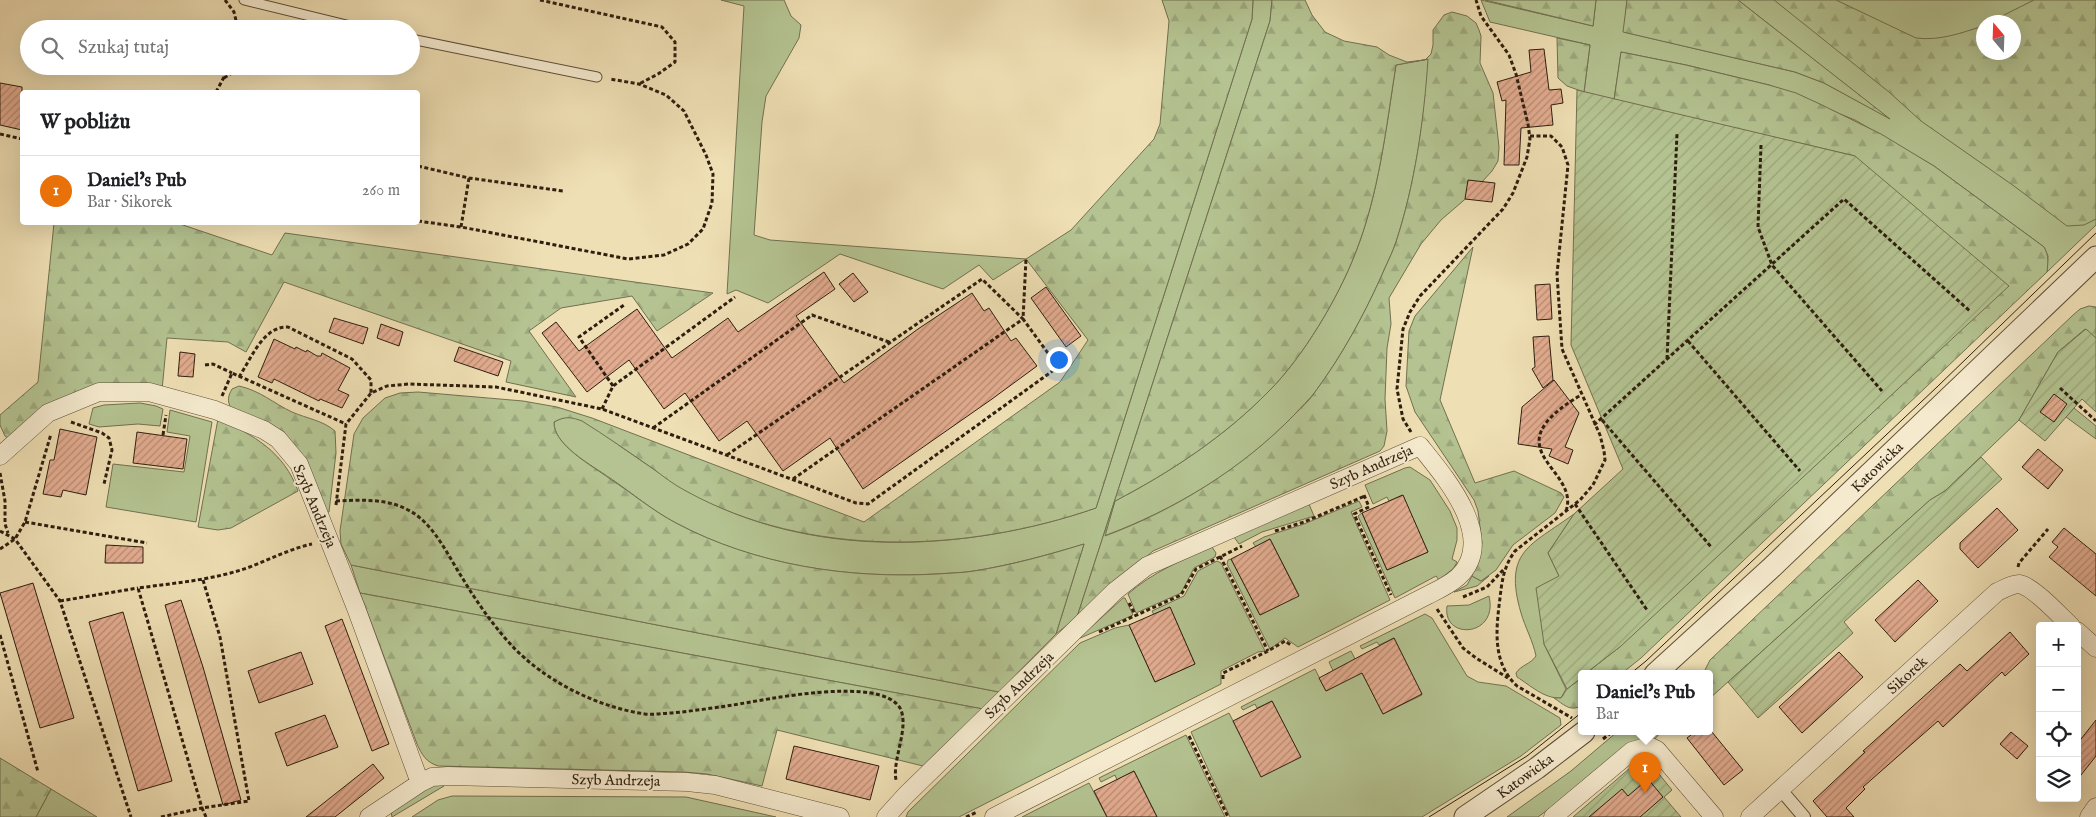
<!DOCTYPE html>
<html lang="pl">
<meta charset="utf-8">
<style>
body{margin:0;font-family:"IM FELL English",serif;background:#f6f6f6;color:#202124}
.controls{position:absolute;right:15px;bottom:15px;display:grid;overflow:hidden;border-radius:5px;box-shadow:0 5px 20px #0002}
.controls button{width:45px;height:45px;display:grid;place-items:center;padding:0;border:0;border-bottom:1px solid #e0e0e0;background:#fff;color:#202124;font:25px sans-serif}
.compass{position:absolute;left:1976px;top:15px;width:45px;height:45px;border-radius:50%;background:#fff;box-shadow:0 5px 20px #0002;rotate:341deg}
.you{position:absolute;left:1058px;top:359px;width:18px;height:18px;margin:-12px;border:4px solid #fff;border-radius:50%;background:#1a73e8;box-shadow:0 0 0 8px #1a73e833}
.badge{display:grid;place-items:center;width:32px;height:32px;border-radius:50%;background:#0f766e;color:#fff;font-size:16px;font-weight:700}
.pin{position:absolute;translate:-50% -41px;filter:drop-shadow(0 1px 2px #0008)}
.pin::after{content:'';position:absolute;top:26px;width:18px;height:15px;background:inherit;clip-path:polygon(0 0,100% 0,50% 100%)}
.popup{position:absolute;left:1578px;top:670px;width:135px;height:65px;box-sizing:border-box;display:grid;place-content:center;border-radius:5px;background:#fff;filter:drop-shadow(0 1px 4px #0005);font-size:16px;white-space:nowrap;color:#757577}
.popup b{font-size:19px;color:#202124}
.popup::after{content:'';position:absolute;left:50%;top:100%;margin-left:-10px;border:10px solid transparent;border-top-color:#fff}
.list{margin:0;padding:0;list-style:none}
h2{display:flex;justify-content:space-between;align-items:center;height:65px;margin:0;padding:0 20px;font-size:21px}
h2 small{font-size:16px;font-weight:400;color:#757577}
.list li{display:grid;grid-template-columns:32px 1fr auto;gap:15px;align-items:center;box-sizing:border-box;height:70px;padding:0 20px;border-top:1px solid #e0e0e0}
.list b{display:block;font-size:19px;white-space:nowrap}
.list p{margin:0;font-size:16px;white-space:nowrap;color:#757577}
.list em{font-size:16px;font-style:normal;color:#757577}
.icon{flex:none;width:28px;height:28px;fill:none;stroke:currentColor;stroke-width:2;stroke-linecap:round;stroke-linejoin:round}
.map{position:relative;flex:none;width:2096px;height:817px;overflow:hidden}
.search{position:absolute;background:#fff;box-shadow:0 5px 20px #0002;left:20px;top:20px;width:400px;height:55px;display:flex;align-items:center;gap:12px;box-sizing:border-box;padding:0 18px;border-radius:28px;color:#757577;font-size:19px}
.panel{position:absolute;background:#fff;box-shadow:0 5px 20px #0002;left:20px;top:90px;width:400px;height:135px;border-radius:5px}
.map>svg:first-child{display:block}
.grass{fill:#b4c391;stroke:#717050;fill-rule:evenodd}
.forest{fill:url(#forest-firs);stroke:#717050;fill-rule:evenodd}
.garden{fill:url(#garden-furrows);stroke:#717050}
.building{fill:url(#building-hatch);stroke:#2e1e0e}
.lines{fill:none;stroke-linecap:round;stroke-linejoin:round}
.service-casing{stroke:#5e4e38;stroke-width:11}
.pedestrian-casing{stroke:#5e4e38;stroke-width:14}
.minor-casing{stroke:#5e4e38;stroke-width:19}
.tertiary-casing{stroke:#5e4e38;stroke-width:23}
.path{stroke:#2e1e0e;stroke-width:3;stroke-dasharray:4 2.5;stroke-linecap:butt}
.service{stroke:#f5eace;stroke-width:9}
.pedestrian{stroke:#f5eace;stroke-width:12}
.minor{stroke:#f5eace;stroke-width:18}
.tertiary{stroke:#f5eace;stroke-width:21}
.tram{stroke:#2e1e0e;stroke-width:1}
.labels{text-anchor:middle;stroke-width:4;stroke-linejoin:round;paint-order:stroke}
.street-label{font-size:15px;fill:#2e1e0e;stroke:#f5eace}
</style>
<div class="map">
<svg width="2096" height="817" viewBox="0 0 2096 817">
<defs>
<pattern id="forest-firs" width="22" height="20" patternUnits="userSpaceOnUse" patternTransform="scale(1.25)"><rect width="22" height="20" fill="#b4c391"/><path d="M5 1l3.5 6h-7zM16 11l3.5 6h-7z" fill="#9ba77c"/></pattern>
<pattern id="garden-furrows" width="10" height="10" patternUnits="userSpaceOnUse" patternTransform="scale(1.25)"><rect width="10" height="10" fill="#b4c391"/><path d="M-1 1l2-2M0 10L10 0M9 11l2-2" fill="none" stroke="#9ba77c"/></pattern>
<pattern id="building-hatch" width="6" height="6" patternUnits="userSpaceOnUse" patternTransform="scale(1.25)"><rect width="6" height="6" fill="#e3ac90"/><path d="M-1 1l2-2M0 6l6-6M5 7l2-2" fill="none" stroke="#b88b74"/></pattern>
</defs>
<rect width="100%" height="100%" fill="#efdfb4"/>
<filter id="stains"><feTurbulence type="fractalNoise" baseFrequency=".004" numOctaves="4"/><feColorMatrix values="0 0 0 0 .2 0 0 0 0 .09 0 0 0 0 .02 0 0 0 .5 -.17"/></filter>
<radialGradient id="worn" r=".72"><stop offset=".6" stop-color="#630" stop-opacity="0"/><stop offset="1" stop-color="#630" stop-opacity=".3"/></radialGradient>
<path class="grass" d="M721,0h63l7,16 10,9 -2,13 -33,58 -4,26 -8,113 16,5 256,19 -33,21 -14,-15 -36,24 -103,-35 -72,49 -32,-13 -9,4 17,-288z
M1253,0h19l-2,21 -193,596 -21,17 28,-90c-36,11 -73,21 -110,27 -12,2 -25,2 -38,3 -88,5 -182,-9 -260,-51 -23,-12 -44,-30 -66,-45 -17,-12 -57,-33 -56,-56 6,-3 11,-6 18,-5 17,4 34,19 48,29 32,22 62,44 97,60 116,53 260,43 379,2l156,-489z
M1481,0l112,26 3,-26h31l-3,32 171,40 29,11 63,34 -149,-117h358v225l-49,47 1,-16 -4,-9 -110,-81 -79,-46 -86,-35 -83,-20 -65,-13 -7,48 -30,-8 6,-47 -100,-23zM1984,22h30v30h-30z
M1429,59c-5,61 -14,125 -33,183 -4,12 -10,23 -15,35 -18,40 -40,80 -66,115 -6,8 -14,15 -20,22 -52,55 -121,96 -191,122l11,-35c56,-29 110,-65 154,-110 34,-34 69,-93 86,-137 24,-60 31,-126 41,-189z
M140,403l16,3 7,3 -3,17 -22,-2 -39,3 -10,-3 4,-16 11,-3z
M2074,408l22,18v13l-30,-22z
M170,410l42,12 -16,100 -90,-15 7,-43 71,8 6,-36 -23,-4z
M1410,467l20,13 20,31 7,17v12l-5,19 5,3 -3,6 -15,12 -3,-4 -41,22 -37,-82 4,-3 25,57 41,-18 -26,-57 -13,6 -2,-4 -14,7 -8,-19 40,-17z
M1359,501l3,6 -11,5 39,88 -92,47 -13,-9 -15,11 -43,-85 1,-4 3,-1 29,56 39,-20 -29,-56 -14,8 -3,-4 11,-6 40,-13z
M1309,504l5,12 -52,16 -23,12 -5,-7z
M1574,514l-26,39 11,23 -15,68 22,45 -5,9c-17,1 -31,-13 -44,-21l-1,-4c5,-8 15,-9 20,-17 -3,-15 -11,-29 -15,-43 -18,-62 9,-67 53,-99z
M1212,547l4,6 -1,4 -21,11 -13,25 -45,20 -8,-19c25,-22 54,-34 84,-47z
M1217,561l4,2 44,88 -7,1 -37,19v13l-262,133h-53l2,-5 172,-169 35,-15 14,-3 26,57 40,-18 -25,-57 -16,8 -2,-4 32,-15 14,-25z
M351,565l648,127 -16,17 -623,-116z
M1472,576l9,5 8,-5 -12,10 -23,6 13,-7z
M1489,596c10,41 -47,45 -42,10l22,-1z
M1123,598h2l8,17 -55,24z
M1425,614l7,4 35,58 11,6 28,4 54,32 1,7 -40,31 -99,61h-192l-39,-85 38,-19 32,63 39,-19 -28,-56 -15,7 -2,-4 -12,6 -2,-3 74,-38 11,22 13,-7 -10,-22 22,-11 32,63 39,-19 -28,-57 -15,7 -2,-3 -15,7 -2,-3z
M1617,732h44l-8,9 -87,55 -28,21h-31l64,-46z
M1186,735l39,82h-68l-23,-46 -17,9 -2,-5 -14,7 -2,-4z
M1089,783l18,34h-85z
M438,784l6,2 -52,31 -1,-5 36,-24z
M51,789l46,28h-61z
M452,796l234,1 90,20h-364l26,-17z"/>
<path class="forest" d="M1162,0h91l-1,19 -156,489c-130,45 -287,51 -410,-17 -12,-6 -23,-15 -34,-23 -23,-16 -46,-32 -70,-47 -11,-4 -17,-5 -28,1 -1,23 39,44 56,57 22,14 43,32 66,44 79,42 172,56 261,51 12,-1 25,-1 37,-3 38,-6 74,-16 110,-27l-28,90 -57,58 -648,-127 -10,-21 -1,-13 14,-97 9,-16 22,-20 15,-5 18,-1 105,9 34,6 35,11 272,104 196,-140 28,-42 -62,-81 45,-29 83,-91 6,-15 9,-103z
M1272,0h33l7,15 13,17 19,9 33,6 12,8 18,7 18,-2 6,-6 2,-9v-15l11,-15 8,-3 15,4 9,7 3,7 2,6 -1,27 13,30 6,54 -1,14 -6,10 -22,24 -29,25 -20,24 -32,54 2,26 -4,24 -2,51 2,32 -3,15 -4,5 -227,100 -76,66 193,-596zM1428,59c-4,61 -13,125 -32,183 -4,12 -10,23 -15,35 -18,40 -40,80 -66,115 -5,8 -13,15 -20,22 -52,54 -120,96 -190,122l10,-35c56,-29 110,-65 154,-110 34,-34 69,-93 86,-137 24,-60 31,-126 41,-189z
M1485,0h111l-3,26z
M1627,0h111l152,119 -66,-36 -29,-11 -172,-40z
M1774,0h62l80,38c24,3 45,-5 67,-12l1,26h30v-30h-24l44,-22h62v219l-12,6 -17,1 -53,-40 -93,-65 -32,-29z
M1557,38l33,7 -6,47 -17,-6 -9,-8z
M1621,52l65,13 83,20 27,8 26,12 59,29 53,32 110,81c5,9 4,15 3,25l-406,386 -20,16h-36l36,-28 234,-490 -241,-56z
M54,223h123l95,32 13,-22 428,60 -56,38 -25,-35 -71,12 -32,23 47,66 -70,-15 5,-21 -227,-79 -38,70 -18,-10 -61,-4 -5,52 -39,-5 -115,53 -3,-2 -5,-11v-10l38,-33z
M1473,247l-33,153 35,83 39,-12 47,22 3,4 -9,16 -42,32 -17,25 -15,11 -9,-5 10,-33 -4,-32 -4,-11 -59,-88 -9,-26 3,-55 6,-15z
M2089,306l7,1v31l-11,-9 -27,23 -39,68 -74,71 -15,9 -221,199v-25h-6l7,-14 362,-344 8,-7z
M239,386c22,5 34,17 53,26 16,7 30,8 43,19l1,22 -7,59h-4l-22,-50 -72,-54c-4,-7 -3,-12 1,-19z
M218,419c36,16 66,33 80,72l-67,37 -13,2 -20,-3z
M360,593l623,116 -60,57 -146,-36 -15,56 -55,-12 -23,-2 -246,-6c-12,-4 -16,-11 -21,-22z
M1581,678v28c-11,6 -18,-2 -27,-8h7l6,-9z
M0,758l51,31 -15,28h-36z"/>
<path class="garden" d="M1577,90l278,66 154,130 -388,360 -36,28h-4v4l-14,11 -23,-45 -8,-56 23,-12 -11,-23 26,-39 49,-45 -52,-124z
M2086,329l10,9v74l-14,-13 -37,42 -26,-21 39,-68z
M1981,457l21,22 -158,143 9,11 -95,85 -30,-36 202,-182 15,-9z
M1637,762l13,1 22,27 -8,7 17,20h-108z"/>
<path class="building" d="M1544,49l5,41 12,-1 2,14 -12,2 2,20 -32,3 -2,37h-15l2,-65 -4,1 -5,-19 34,-10 -2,-22z
M0,83l22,4v43l-22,-5z
M1468,180l27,3 -3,19 -27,-3z
M824,272l11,17 -39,27 48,67 74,-54 54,-36 12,18 5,-3 22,33 5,-3 21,28 -45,33 -129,90 -33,-51 -47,33 -36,-50 -28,20 -34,-48 -21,16 -35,-49 -42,32 -45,-59 14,-11 23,29 58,-42 35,49 56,-40 10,14z
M853,273l15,19 -14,10 -15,-18z
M1550,284l2,35 -15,1 -2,-35z
M1046,287l35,49 -15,11 -35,-49z
M334,318l34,10 -5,16 -34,-12z
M381,324l22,8 -4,14 -22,-8z
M1549,336l4,44 -10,8 -11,-19 3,-2 -2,-30z
M274,339l21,10 1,-2 10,5 1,-2 10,6h4l1,-3 28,15 -12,22 11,5 -7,13 -22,-9 -1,2 -45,-22 -2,4 -14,-6z
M459,347l44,15 -5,14 -44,-15z
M180,352l15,2 -2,23 -15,-1z
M1554,380l25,33 -14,34 8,3 -5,14 -19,-8 3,-7 -34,-5 4,-37z
M2054,394l13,10 -13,18 -14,-10z
M60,429l37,8 -11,58 -23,-5 -2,7 -18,-3 7,-34h4z
M137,432l50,7 -4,30 -50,-6z
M2038,449l25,21 -15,19 -26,-22z
M1403,495l25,57 -41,18 -25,-57z
M1997,508l21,22 -40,38 -18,-19v-6z
M2064,528l32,26v42l-47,-39 9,-10 -6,-5z
M1270,539l29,57 -39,19 -29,-56z
M106,545l37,2v16h-38z
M1918,580l20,21 -43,41 -20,-22z
M33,583l41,135 -34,10 -40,-135z
M181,600l22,67 38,133 -18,5 -58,-200z
M1170,607l25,57 -40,18 -26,-57z
M123,612l49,169 -34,10 -49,-169z
M342,619l47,125 -17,7 -47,-125z
M2010,632l19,22 -24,22 -3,-4 -59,55 -5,-6 -75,66 2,2 -19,19 8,9h-27l-14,-16 52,-49 -2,-1 97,-87 7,7z
M1394,638l28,56 -39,20 -21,-41 -36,18 -7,-13z
M301,652l12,32 -54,19 -11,-32z
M1839,652l24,25 -61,56 -23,-26z
M1272,701l29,56 -40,20 -28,-56z
M325,715l13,32 -51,19 -12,-33z
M2096,720v36l-19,24v-36z
M1695,732h17l31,38 -19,15 -37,-47z
M2011,732l17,14 -11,13 -17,-15z
M794,746l85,20 -9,34 -84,-21z
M373,764l11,14 -49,39h-29z
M1134,771l23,46h-50l-13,-26z
M1648,779l15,18 -23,20h-51l33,-28 6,7z"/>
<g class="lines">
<g class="service-casing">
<path id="service" d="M244,0l119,29
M411,39l186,38"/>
</g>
<g class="pedestrian-casing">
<path id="pedestrian" d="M1781,790l23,27"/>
</g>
<g class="minor-casing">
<path id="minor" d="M0,456l48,-43 51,-21h50l66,18 49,20 14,9 21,25 57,144 64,175
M2077,631l19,17
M369,817l51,-34 12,-6 16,-1 239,6 28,3 125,32
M886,817l19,-21 210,-205 32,-25 273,-120c24,30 79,93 38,131 -9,8 -20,13 -30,18l-434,222
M1553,817l79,-66 17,-5 8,4 57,67
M1750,817l247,-225c7,-3 15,-8 22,-8 14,2 41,32 52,42
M2089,817l7,-10"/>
</g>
<g class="tertiary-casing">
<path id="tertiary" d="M1655,674l115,-105 326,-312
M1465,817l72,-49 47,-36"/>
</g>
<path class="path" d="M225,0l9,12 4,17
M540,0l122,27 13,15v20l-17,12 -19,10
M224,78l18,-12
M216,92l14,-26
M0,134l22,5
M1530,136h21l11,11 6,18 -11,109 5,75 38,86 4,16 1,9 -12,25 -13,15 -65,51c-11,15 -13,29 -15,47 -4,31 -8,65 17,88l55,32
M1761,145l-3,82 14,38 110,126
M418,166l51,12 94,13
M418,221l43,6 167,32 36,-4 24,-11 15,-15 9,-26 1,-29 -7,-19 -22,-44 -18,-16 -27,-11 -29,-5
M461,227l8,-49
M1688,341l112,130
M1667,359l10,-225
M205,365l8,-1 19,9
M239,377c12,-18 24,-51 49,-50l64,32 19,21v13
M613,386l-34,-49 45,-32
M2060,388l36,33
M222,396l10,-23 114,51
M602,409l11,-23 122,-89
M1602,420l110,128
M71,422l31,11 7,5 3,12 -8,34
M1594,425l250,-226 127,113
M653,428l159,-113 77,27
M1411,432l-8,-13 -6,-30 6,-60 7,-17 10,-16 83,-87 10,-16 14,-36 3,-18 -2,-15 -12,-50 -7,-19 -28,-39 -5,-16
M163,435l3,-20
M727,455l255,-176 41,40 -230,160
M0,473l5,28v23l3,9
M1364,495l5,12 -15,7 37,81
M336,501c26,-1 51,-3 74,10 25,14 38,45 53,68 15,25 32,49 52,70 34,34 83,58 130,65 9,1 18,-1 27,-1 20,-2 41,-5 61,-8 32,-5 147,-30 167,3 10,19 -8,51 -4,72
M1575,504l72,106
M336,505l10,-81 25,-31 16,-7 22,-2 87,3 106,22 254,94 12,1 190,-137 -35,-48 3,-60
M1566,511c15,-43 -78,-61 15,-116
M25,522l122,21
M0,531l15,8 45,62 71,216
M1275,531l29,-9 61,-26
M0,549l15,-10 10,-17 26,-88
M1220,556l48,95
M2018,567l1,-4 29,-34
M203,580l17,57 29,164 -47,7 4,9
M1463,597l24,-10 17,-18
M60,601l78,-13
M1129,603l7,13
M1437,609l26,39 13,10 32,20
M1099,632l82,-37 15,-26 46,-23
M0,635l38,137
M1223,679v-6l45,-22 17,-10 6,4
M1189,736l39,81
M1603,739l9,-7
M161,817l41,-9 -64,-220c37,-5 74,-8 109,-20 22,-8 42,-19 65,-24
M966,817l11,-5"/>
<use href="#service" class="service"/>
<use href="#pedestrian" class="pedestrian"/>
<use href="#minor" class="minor"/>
<use href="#tertiary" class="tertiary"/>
<path class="tram" d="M1630,674l16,-13 291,-274 159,-154
M1429,817l98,-61 54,-43"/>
</g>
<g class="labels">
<g class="street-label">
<text transform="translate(1371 467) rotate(-24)" y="5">Szyb Andrzeja</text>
<text transform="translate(1877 467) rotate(-44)" y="5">Katowicka</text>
<text transform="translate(315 506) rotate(67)" y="5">Szyb Andrzeja</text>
<text transform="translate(1907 675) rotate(-42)" y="5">Sikorek</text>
<text transform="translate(1019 685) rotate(-44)" y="5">Szyb Andrzeja</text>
<text transform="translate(1525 776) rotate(-36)" y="5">Katowicka</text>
<text transform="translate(616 780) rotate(1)" y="5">Szyb Andrzeja</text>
</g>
</g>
<rect width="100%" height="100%" filter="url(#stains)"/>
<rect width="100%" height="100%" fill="url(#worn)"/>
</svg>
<div class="controls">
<button>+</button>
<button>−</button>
<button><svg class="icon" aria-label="locate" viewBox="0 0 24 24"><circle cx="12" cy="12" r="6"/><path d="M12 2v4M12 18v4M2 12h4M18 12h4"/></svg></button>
<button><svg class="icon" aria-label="layers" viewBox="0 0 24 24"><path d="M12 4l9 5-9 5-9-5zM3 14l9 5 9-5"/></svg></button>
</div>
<svg class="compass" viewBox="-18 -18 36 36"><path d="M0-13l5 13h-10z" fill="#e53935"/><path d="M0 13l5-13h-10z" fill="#757577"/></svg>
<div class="you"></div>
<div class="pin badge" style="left:1645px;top:793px;background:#e8710a">1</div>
<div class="popup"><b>Daniel's Pub</b>Bar</div>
<div class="search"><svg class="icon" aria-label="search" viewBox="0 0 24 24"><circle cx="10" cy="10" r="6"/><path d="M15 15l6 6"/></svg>Szukaj tutaj</div>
<section class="panel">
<h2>W pobliżu<small></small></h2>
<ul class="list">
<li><span class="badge" style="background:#e8710a">1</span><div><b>Daniel's Pub</b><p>Bar · Sikorek</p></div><em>260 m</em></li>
</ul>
</section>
</div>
